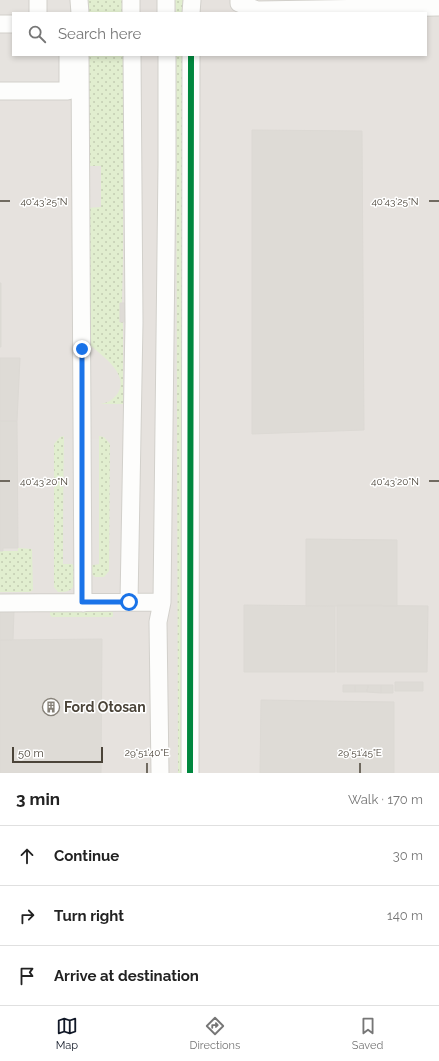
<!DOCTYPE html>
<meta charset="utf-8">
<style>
body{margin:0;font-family:Raleway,sans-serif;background:#f2f2f2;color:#222}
.scale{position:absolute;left:12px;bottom:10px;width:91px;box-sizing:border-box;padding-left:4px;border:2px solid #4b4439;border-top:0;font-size:11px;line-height:14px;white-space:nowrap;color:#4b4439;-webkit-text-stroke:3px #fff;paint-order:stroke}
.stop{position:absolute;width:12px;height:12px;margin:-9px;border:3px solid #1a73e8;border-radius:50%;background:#fff}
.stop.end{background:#1a73e8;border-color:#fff;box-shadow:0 1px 4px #0008}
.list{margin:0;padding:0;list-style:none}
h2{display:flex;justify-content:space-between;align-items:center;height:52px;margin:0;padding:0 16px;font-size:17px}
h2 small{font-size:13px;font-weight:400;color:#767676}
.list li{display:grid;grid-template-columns:26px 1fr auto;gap:12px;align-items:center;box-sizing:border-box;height:60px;padding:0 16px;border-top:1px solid #e0e0e0}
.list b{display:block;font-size:15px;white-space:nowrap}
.list em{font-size:13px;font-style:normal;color:#767676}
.icon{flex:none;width:22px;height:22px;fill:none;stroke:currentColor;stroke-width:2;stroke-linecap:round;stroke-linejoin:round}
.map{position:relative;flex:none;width:439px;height:773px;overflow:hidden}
.search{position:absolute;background:#fff;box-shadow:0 2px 6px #0003;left:12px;right:12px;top:12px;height:44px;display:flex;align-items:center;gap:10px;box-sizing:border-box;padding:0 14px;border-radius:0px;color:#767676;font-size:15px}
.sheet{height:232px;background:#fff}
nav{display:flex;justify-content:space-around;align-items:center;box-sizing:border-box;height:56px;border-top:1px solid #e0e0e0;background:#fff;font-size:11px;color:#767676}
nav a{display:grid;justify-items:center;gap:2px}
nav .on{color:#111827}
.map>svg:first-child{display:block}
.industrial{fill:#e6e2de;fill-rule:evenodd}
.grass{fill:url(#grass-dots)}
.parking{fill:#e6e3df}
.building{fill:#dedbd6;stroke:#dcd9d4}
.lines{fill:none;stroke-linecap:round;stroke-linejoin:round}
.minor-casing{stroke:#d2d0cb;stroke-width:19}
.minor{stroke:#fdfdfc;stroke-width:17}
.cycleway-casing{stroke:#fff;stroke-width:8}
.cycleway{stroke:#00873e;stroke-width:6}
.route{stroke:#1a73e8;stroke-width:5}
.ticks{fill:none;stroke:#4b4439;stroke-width:1.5}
.labels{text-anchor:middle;stroke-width:3;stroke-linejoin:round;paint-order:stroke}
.poi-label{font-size:14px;font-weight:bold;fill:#4b4439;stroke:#fff;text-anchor:start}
.ticks-label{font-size:10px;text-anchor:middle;fill:#4b4439;stroke:#fff;stroke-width:3;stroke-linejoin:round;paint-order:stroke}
</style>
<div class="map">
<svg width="439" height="773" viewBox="0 0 439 773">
<defs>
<pattern id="grass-dots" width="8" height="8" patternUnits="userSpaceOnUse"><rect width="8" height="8" fill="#e1eecf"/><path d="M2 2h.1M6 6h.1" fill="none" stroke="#c3cdb2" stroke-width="1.8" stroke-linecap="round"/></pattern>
</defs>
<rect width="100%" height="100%" fill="#f4f2ee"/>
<path class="industrial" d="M0,0h439v773h-439zM13,13h413v42h-413z"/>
<path class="grass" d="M87,0h36v13h-36z
M175,0h22v13h-21z
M87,55h36v202l-1,46 -2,19h3v82h-23c8,-1 13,-4 18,-11 11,-20 -16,-37 -29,-49l-2,-136 14,-1v-41h-14z
M176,55h20l-6,718h-12z
M64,436l-1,128h9l2,2 -1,21c-4,5 -8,5 -15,5l-4,-5v-143l6,-7z
M99,436l5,1 6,7 -1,127 -5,6h-9l-6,-5 2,-7 8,-1z
M18,548l14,1 1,41 -3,2h-30v-41h18z
M50,611h62l1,2v3l-1,1h-60l-2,-2z"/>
<path class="parking" d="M0,0h72v13h-59v42h59v40h-72z
M64,439h9l-1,125h-9z
M90,439h9v125l-8,1z"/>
<path class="building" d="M252,130l110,1 2,299 -112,4z
M0,283h1v64h-1z
M120,303h13v19h-13z
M0,358h20l-3,63h-17z
M0,421h17l1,127h-15v3h-3z
M306,539l91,1v66h-91z
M244,605l91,1v66h-91z
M337,605l91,1 -1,66h-90z
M0,610h14l-1,30h-13z
M102,639l-1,134h-101v-133z
M395,682h28v9h-28z
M343,685h12v7h-12z
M355,685h13l-1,7h-12z
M368,685h13v8l-14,-1z
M381,685h12v8h-12z
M261,700l133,2v71h-134z"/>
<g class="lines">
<g class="minor-casing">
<path id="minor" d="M38,0v13
M79,0l1,13
M131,0v13
M166,0v13
M239,0v3l18,7 182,-3
M191,13l1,-13
M0,24h13
M80,55l3,548
M0,91h68v-36
M129,602l5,-280 -2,-267
M162,602l5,-438v-109
M0,603l162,-1 -4,20 2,151
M190,773l1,-718"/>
</g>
<use href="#minor" class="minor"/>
<g class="cycleway-casing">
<path id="cycleway" d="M190,773l1,-718"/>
</g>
<use href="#cycleway" class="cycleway"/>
</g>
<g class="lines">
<path class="route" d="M82,349v253h47"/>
</g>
<path class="ticks" d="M0,201h10M429,201h10M0,481h10M429,481h10M147,763v10M360,763v10"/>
<defs>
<g id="building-ring" transform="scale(0.9)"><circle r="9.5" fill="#fff" stroke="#868178" stroke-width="1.5"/><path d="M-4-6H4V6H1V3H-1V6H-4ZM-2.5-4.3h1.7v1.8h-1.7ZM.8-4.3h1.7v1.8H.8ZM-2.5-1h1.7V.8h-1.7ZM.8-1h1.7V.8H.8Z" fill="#868178"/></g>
</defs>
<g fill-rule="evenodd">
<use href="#building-ring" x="51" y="707"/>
</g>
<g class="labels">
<g class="poi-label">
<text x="64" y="712">Ford Otosan</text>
</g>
</g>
<g class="ticks-label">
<text x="44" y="205">40°43'25"N</text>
<text x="395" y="205">40°43'25"N</text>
<text x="44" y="485">40°43'20"N</text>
<text x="395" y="485">40°43'20"N</text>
<text x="147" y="756">29°51'40"E</text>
<text x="360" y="756">29°51'45"E</text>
</g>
</svg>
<div class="scale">50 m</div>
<div class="stop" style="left:129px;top:602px"></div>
<div class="stop end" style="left:82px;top:349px"></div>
<div class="search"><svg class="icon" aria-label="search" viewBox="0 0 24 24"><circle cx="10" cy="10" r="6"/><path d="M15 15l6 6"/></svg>Search here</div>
</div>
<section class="sheet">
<h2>3 min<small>Walk · 170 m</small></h2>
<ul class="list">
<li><svg class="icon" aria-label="ahead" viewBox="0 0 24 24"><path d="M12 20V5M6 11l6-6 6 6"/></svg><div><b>Continue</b></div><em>30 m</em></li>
<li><svg class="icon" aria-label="right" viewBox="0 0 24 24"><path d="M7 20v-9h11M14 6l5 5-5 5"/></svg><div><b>Turn right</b></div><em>140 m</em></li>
<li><svg class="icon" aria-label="arrive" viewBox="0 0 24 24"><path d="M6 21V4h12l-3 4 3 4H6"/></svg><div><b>Arrive at destination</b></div></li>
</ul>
</section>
<nav>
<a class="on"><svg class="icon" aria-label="map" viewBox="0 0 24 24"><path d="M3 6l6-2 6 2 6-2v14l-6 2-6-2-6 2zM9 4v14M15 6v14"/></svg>Map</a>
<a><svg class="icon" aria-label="directions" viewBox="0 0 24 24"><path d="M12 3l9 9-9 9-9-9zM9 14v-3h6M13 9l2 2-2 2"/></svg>Directions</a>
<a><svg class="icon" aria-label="saved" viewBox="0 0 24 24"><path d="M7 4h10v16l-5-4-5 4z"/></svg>Saved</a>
</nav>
